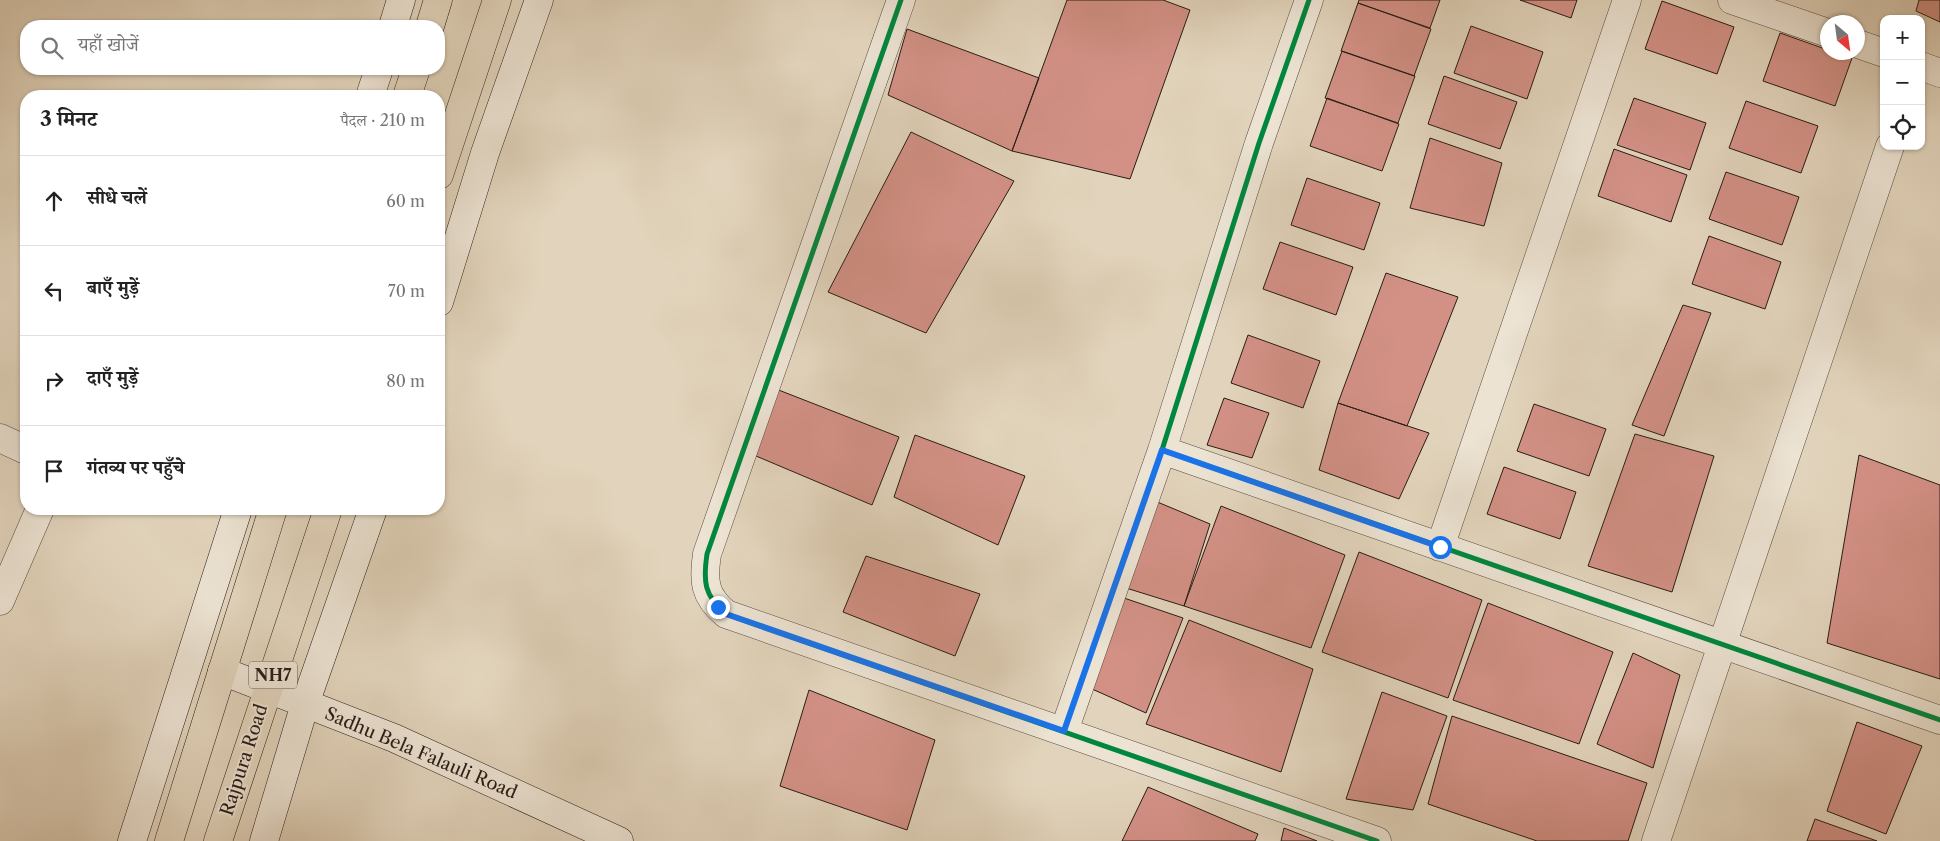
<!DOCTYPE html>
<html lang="hi">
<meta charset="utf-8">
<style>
body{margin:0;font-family:"Libre Caslon Text","Noto Serif Devanagari",serif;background:#f6f6f6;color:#222}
.controls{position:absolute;right:15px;top:15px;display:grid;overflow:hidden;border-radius:10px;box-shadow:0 1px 4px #0004}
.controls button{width:45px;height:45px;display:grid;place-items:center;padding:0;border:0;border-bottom:1px solid #e0e0e0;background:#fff;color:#222;font:25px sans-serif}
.compass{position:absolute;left:1820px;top:15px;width:45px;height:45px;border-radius:50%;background:#fff;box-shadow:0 1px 4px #0004;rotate:151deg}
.stop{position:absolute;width:15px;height:15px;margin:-11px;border:4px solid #1a73e8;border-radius:50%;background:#fff}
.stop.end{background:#1a73e8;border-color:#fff;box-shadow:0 1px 5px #0008}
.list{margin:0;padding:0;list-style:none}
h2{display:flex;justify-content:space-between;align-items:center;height:65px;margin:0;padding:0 20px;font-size:21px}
h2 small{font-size:16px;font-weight:400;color:#767676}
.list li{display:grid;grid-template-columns:32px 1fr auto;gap:15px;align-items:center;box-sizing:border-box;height:90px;padding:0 20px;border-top:1px solid #e0e0e0}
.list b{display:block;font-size:19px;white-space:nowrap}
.list em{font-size:16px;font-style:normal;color:#767676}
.icon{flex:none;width:28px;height:28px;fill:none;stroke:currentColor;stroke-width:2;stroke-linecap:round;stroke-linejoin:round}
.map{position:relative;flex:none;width:1940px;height:841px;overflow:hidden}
.search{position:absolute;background:#fff;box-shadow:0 1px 4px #0004;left:20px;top:20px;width:425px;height:55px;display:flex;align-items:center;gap:12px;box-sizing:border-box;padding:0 18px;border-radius:20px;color:#767676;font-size:19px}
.panel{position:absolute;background:#fff;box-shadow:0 1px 4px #0004;left:20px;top:90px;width:425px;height:425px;border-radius:20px}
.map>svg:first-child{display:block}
.building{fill:#d39186;stroke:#291c17}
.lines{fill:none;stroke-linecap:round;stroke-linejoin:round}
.street-casing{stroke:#574a40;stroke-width:29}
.secondary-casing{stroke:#291c17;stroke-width:29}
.highway-casing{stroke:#291c17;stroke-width:29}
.street{stroke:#ece3d3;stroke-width:28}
.secondary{stroke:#ece3d3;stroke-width:28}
.highway{stroke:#e2d4bc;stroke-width:28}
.cycleway-casing{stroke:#ece3d3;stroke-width:8}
.cycleway{stroke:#00873e;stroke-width:5}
.route{stroke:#1a73e8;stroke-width:6}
.labels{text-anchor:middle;stroke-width:4;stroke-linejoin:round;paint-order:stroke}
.shield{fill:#ece3d3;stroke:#64584f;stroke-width:1}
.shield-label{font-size:16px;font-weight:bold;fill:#291c17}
.street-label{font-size:18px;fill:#291c17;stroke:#ece3d3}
</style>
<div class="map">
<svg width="1940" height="841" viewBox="0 0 1940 841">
<rect width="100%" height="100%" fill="#e2d4bc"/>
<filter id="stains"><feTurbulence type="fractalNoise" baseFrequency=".004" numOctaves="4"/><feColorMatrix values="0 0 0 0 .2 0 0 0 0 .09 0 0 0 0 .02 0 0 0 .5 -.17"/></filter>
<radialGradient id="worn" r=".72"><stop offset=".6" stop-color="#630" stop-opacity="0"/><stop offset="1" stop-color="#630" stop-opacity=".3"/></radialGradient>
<path class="building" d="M1067,0h96l27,10 -60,169 -118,-28z
M1359,0h81l-10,28 -72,-25z
M1520,0h57l-6,18z
M1919,0h21v22l-24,-11z
M1662,1l72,26 -17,47 -72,-25z
M1358,3l73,26 -17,47 -73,-25z
M1471,26l72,26 -16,47 -73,-26z
M907,29l132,49 -27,73 -124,-56z
M1780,33l48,17v2h7l17,6 -17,48 -72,-25z
M1342,51l73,25 -17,47 -73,-25z
M1444,76l73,26 -17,47 -72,-25z
M1327,98l72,26 -17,47 -72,-25z
M1634,98l72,25 -16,47 -73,-25z
M1746,101l72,25 -17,47 -72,-25z
M911,132l103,49 -88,152 -98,-41z
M1430,138l72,25 -18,63 -74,-18z
M1614,149l73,26 -16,47 -73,-26z
M1726,172l73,25 -17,48 -73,-26z
M1307,178l73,25 -16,47 -73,-25z
M1709,236l72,26 -16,47 -73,-25z
M1280,242l73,25 -17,48 -73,-26z
M1386,273l72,24 -51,129 -69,-23z
M1683,305l28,8 -47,123 -32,-11z
M1248,335l72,26 -17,47 -72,-25z
M776,389l123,48 -27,68 -116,-49z
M1224,398l45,15 -17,45 -45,-13z
M1338,403l91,30 -30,66 -80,-29z
M1534,404l72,25 -17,47 -72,-25z
M1635,434l79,22 -42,136 -84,-26z
M915,435l110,41 -27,69 -104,-48z
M1859,455l81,30v194l-113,-36z
M1504,467l72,25 -16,47 -73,-25z
M1155,501l55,23 -26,82 -58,-18z
M1221,506l124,49 -34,93 -127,-42z
M1359,552l123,48 -34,98 -126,-46z
M866,556l114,38 -25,62 -112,-44z
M1121,597l62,21 -37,95 -54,-24z
M1488,603l125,49 -34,92 -126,-44z
M1189,620l124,49 -32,103 -135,-48z
M1633,653l47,22 -27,93 -56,-24z
M809,690l126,50 -28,90 -127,-44z
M1382,692l65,24 -34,94 -67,-11z
M1452,716l195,67 -19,58h-91l-109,-37z
M1857,722l65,24 -36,88 -59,-23z
M1148,787l110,47 -3,7h-133z
M1815,819l62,22h-70z
M1284,828l33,13h-36z"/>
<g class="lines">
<g class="street-casing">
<path id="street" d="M901,0l-194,554c-4,27 -3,42 19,60l651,227
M1309,0l-50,143 -97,307 778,270
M1732,0l96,33
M1858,44l26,9
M1921,66l19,7
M0,438l26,12
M1440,547l187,-547
M0,601l40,-92
M1064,731l98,-281
M1656,841l234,-695"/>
</g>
<g class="secondary-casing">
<path id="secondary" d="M393,26l8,-26
M370,96l9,-27
M439,302l46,-149 54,-153
M222,671l172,67 225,103
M132,841l106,-332
M264,841l41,-137 68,-195"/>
</g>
<g class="highway-casing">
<path id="highway" d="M430,26l8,-26
M407,96l9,-27
M439,175l58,-175
M169,841l104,-332
M218,841l110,-332"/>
</g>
<use href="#street" class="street"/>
<use href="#secondary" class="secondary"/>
<use href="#highway" class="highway"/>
<g class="cycleway-casing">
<path id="cycleway" d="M901,0l-194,554c-4,27 -3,42 19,60l651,227
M1309,0l-50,143 -97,307 778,270"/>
</g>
<use href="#cycleway" class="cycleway"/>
</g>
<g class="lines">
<path class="route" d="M718,607l8,7 338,117 98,-281 278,97"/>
</g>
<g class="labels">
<rect class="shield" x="249" y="661.5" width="48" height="27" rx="4"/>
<g class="shield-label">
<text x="273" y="681">NH7</text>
</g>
<g class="street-label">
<text transform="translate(421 753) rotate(23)" y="6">Sadhu Bela Falauli Road</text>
<text transform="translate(244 760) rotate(-72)" y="6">Rajpura Road</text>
</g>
</g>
<rect width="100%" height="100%" filter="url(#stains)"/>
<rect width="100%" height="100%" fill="url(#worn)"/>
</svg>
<div class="controls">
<button>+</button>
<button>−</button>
<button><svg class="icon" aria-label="locate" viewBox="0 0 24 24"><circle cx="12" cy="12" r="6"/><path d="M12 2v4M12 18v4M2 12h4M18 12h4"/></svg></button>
</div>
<svg class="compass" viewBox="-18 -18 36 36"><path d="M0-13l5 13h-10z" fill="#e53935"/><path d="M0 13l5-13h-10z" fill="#767676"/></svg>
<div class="stop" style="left:1440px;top:547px"></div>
<div class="stop end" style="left:718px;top:607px"></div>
<div class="search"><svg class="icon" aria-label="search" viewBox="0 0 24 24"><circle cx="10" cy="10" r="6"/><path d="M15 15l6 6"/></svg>यहाँ खोजें</div>
<section class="panel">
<h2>3 मिनट<small>पैदल · 210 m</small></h2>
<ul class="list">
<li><svg class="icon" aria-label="ahead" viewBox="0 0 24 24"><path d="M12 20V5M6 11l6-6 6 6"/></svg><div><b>सीधे चलें</b></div><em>60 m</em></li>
<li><svg class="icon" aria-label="left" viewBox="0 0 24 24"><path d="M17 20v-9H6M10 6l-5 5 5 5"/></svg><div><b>बाएँ मुड़ें</b></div><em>70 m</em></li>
<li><svg class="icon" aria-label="right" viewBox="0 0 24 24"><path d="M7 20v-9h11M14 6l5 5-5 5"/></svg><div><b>दाएँ मुड़ें</b></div><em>80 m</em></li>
<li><svg class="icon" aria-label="arrive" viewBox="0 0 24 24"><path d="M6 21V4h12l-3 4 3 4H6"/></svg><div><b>गंतव्य पर पहुँचे</b></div></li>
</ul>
</section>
</div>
